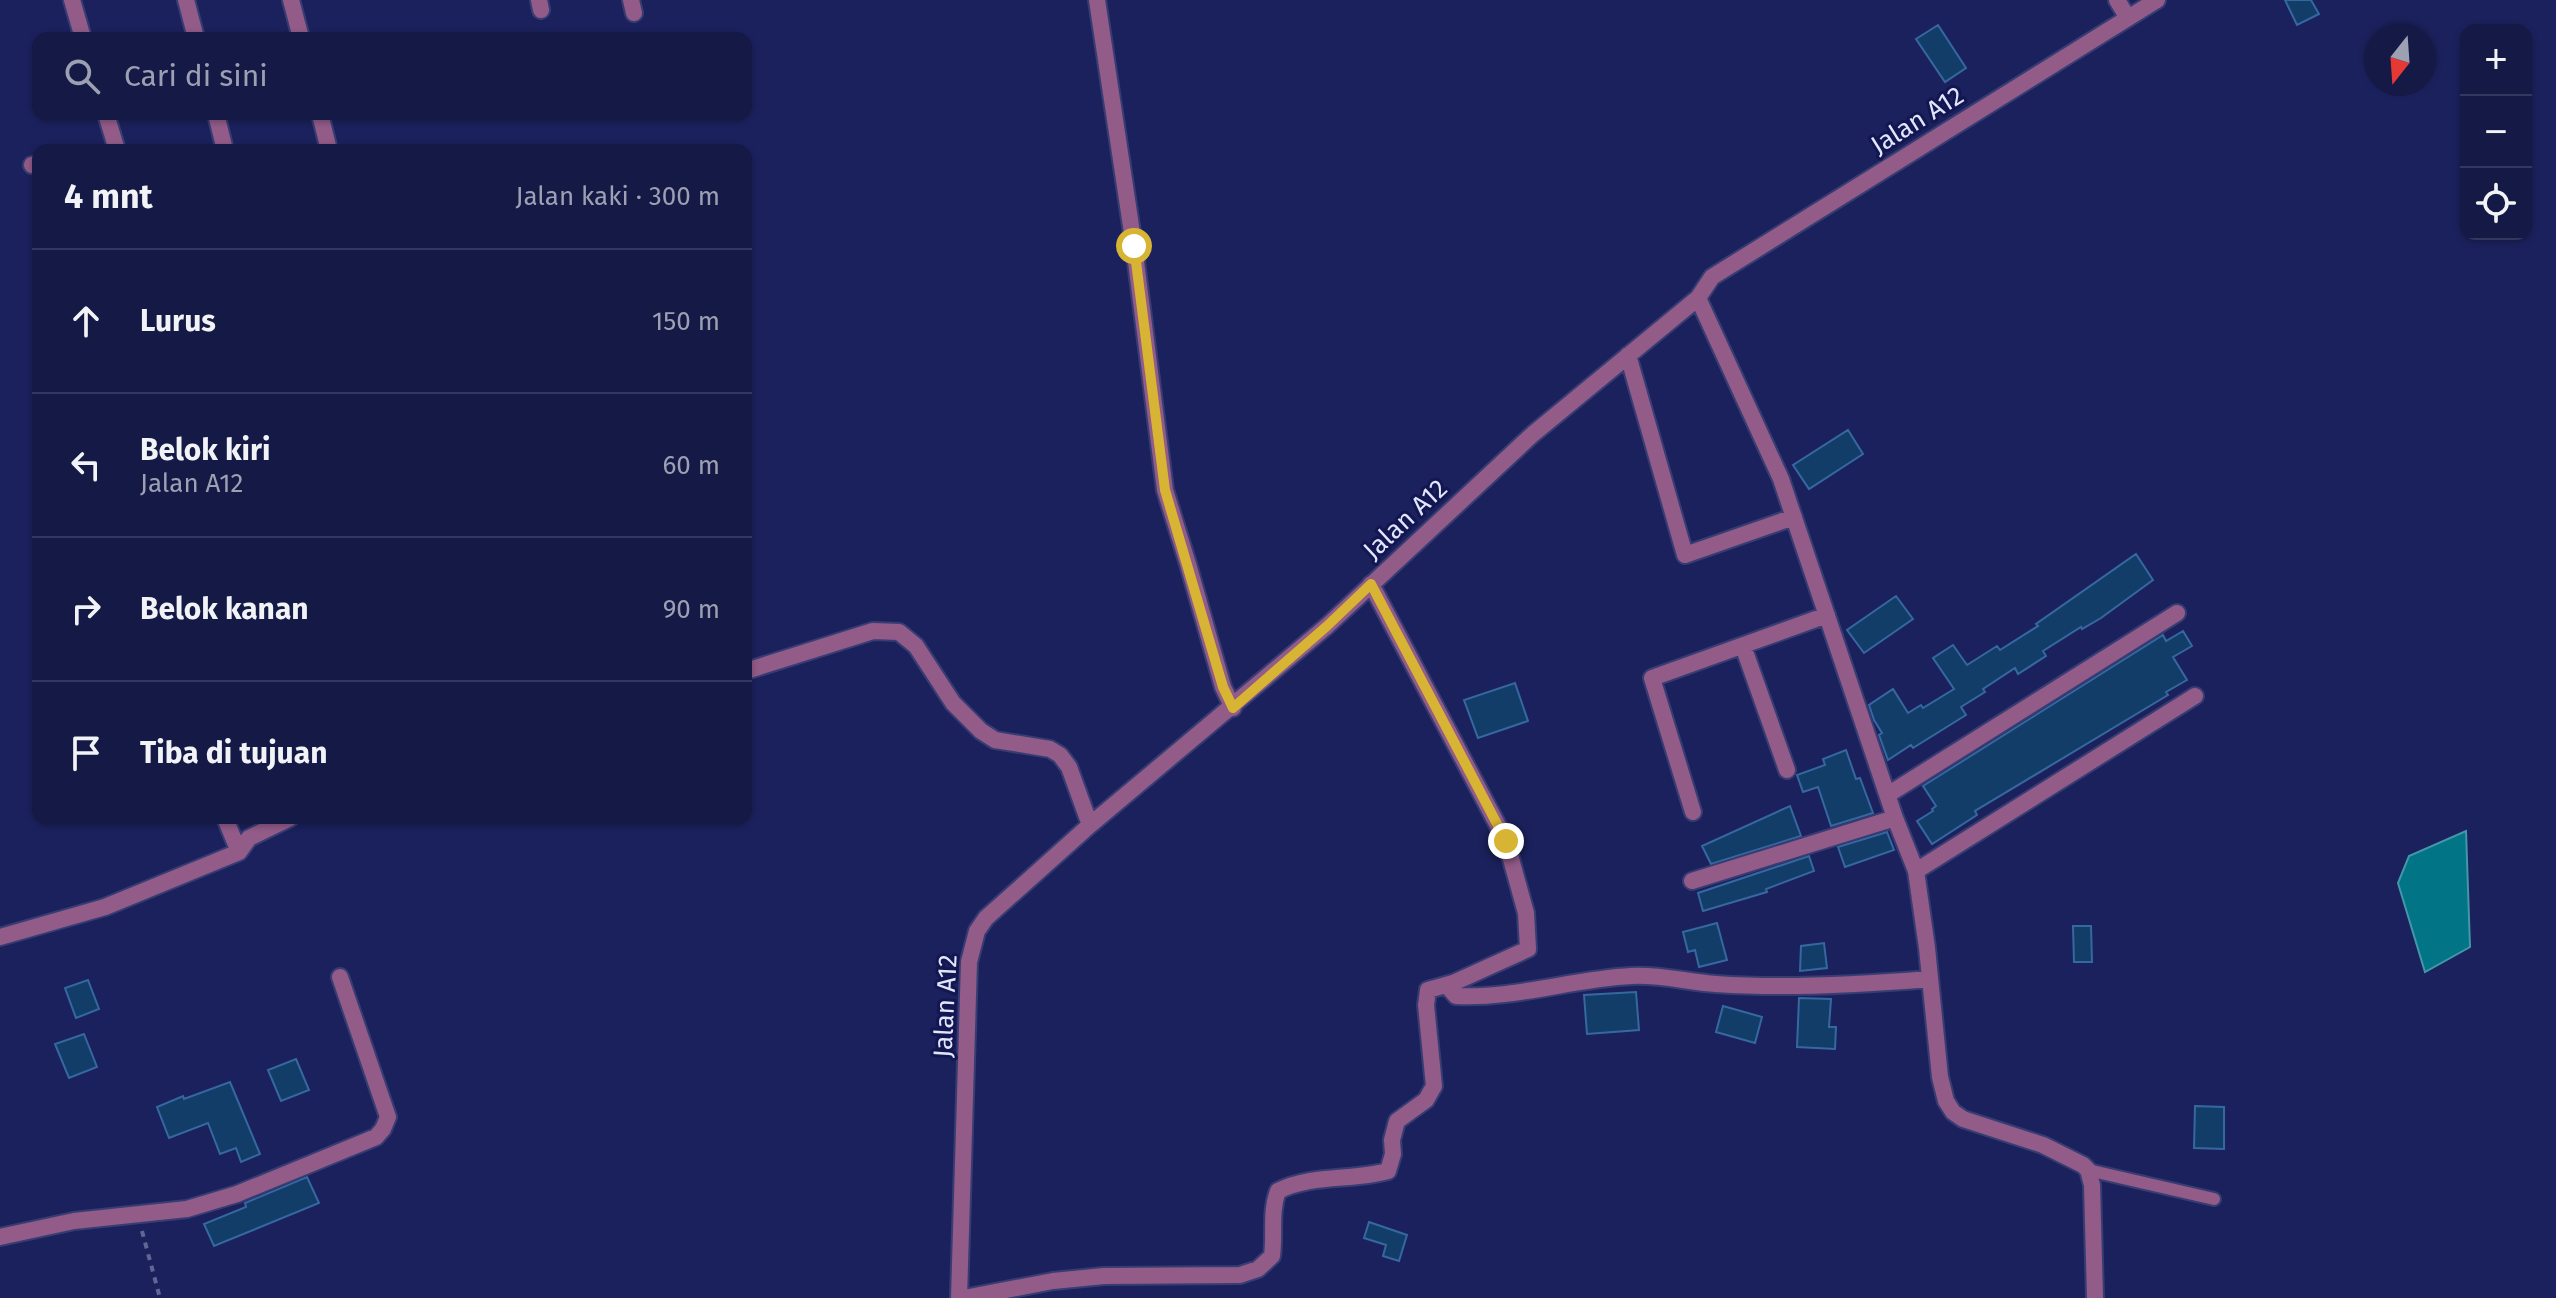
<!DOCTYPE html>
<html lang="id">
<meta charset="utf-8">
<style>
body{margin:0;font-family:"Fira Sans",sans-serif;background:#1d224c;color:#f1f3f6}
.controls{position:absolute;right:24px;top:24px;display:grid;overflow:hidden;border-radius:16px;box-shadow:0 2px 6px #0004}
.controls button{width:72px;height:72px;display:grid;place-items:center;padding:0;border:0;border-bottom:2px solid #33385e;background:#141945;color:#f1f3f6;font:40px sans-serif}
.compass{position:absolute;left:2364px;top:24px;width:72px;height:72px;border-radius:50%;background:#141945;box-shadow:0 2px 6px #0004;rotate:197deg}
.stop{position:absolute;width:24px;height:24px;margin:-18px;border:6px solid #d7b434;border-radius:50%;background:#fff}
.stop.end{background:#d7b434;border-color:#fff;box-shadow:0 2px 8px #0008}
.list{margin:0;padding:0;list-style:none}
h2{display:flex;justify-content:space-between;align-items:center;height:104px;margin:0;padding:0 32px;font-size:34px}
h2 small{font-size:26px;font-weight:400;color:#9da0b3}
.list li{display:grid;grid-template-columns:52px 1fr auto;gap:24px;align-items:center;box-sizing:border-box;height:144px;padding:0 32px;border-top:2px solid #33385e}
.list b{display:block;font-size:30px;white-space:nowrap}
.list p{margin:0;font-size:26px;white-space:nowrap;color:#9da0b3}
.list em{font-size:26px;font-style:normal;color:#9da0b3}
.icon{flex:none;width:44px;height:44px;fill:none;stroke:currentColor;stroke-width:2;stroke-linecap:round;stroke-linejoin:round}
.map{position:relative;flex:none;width:2556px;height:1298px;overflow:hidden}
.search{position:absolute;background:#141945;box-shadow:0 2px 6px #0004;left:32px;top:32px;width:720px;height:88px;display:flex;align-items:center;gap:20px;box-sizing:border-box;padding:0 28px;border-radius:16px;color:#9da0b3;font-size:30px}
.panel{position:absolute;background:#141945;box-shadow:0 2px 6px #0004;left:32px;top:144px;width:720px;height:680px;border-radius:16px}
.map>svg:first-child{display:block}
.water{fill:#017485;stroke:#4496a9;stroke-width:2}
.building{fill:#133d69;stroke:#3668a0;stroke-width:2}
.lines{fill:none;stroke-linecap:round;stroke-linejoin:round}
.service-casing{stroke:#373d73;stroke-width:16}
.minor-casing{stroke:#373d73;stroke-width:20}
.path{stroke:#616795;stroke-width:4;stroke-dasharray:6 6;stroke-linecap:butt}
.service{stroke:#925b88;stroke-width:12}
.minor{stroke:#925b88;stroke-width:16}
.route{stroke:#d7b434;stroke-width:10}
.labels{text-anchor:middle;stroke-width:6;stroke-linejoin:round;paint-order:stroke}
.street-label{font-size:26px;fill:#e0e7fd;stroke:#131651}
</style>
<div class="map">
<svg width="2556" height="1298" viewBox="0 0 2556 1298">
<rect width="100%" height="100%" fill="#1b215c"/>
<path class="water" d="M2466,831l4,116 -45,25 -27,-89 11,-27z"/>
<path class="building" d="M2285,0h26l8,14 -22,11z
M1938,25l28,43 -21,14 -29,-43z
M1848,430l15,24 -54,35 -16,-24z
M2136,554l17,26 -52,38 -19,11 -1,-2 -38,24 3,5 -28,18 -3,-6 -32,21 2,3 -24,15 5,8 -53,33 -2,-3 -23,15 -9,-25 3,-2 -8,-13 -5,-15 24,-16 15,24 13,-8 2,3 31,-19 -21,-31 20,-13 14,20 30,-19 3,4 38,-24 -2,-2z
M1896,596l17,23 -49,34 -17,-23z
M2183,631l9,15 -19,11 14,23 -21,12 2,3 -193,116 2,4 -45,29 -15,-23 16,-10 -1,-2 4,-3 -13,-20 240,-151 3,6z
M1515,683l13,38 -50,17 -14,-38z
M1846,750l10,29 4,-1 13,35 -42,13 -13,-39 -15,5 -6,-17 28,-10 -2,-6z
M1790,806l11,30 -90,28 -9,-18z
M1887,832l7,18 -49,17 -7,-20z
M1809,856l5,15 -48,18 1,3 -64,19 -5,-18z
M1717,923l10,37 -28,7 -4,-17 -7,2 -5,-20z
M2073,926h18l1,36h-18z
M1824,943l3,25 -27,3 1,-25z
M88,980l11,29 -23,9 -11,-30z
M1636,992l3,38 -52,4 -3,-39z
M1799,998l32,1 -2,28h7l-1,22 -38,-2z
M1723,1006l39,11 -7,26 -39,-11z
M84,1034l13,33 -28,11 -14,-34z
M296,1059l13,31 -28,11 -13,-31z
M230,1082l30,72 -19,8 -5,-14 -16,6 -12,-31 -39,15 -12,-31 26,-11 1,3z
M2195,1106l29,1v42l-30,-1z
M307,1177l12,26 -105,43 -10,-22 42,-17 -1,-4z
M1369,1222l38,13 -8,26 -16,-5 3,-11 -22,-7z"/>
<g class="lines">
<g class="service-casing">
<path id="service" d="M2088,1170l126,29"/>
</g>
<g class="minor-casing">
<path id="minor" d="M72,0l11,38
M186,0l10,38
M291,0l10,38
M539,0l2,10
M631,0l3,13
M1097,0l37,246 31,244 23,74 35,123 10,21
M2117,0l11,18
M106,114l11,36
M216,114l9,36
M320,114l9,36
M32,165l6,-1
M1698,298l83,181 114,339 21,53 11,77 13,129 6,24 7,11 10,7 80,26 40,20 5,5 4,15 3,113
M1628,355l57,200 109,-38
M1743,646l44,124
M746,671l127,-40 26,1 17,14 37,57 28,28 14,9 55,9 10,6 9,12 21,58
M1889,794l288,-181
M1693,812l-41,-134 175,-63
M225,818l14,34
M1916,871l279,-175
M1692,881l203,-63
M0,937l105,-30 134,-55 10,-14 41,-20
M1453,983l-3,6 6,7c59,3 116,-17 175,-20 28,-2 56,6 85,8 70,5 142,1 213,-5
M0,1237l74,-16 113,-12 50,-15 139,-57 7,-8 5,-12 -48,-140
M959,1298l10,-336 8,-31 9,-13 104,-93 237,-199 206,-192 165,-136 14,-21 445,-277
M964,1298l89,-17 51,-5 136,-1 18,-6 14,-13c3,-22 -2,-44 6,-65 34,-17 74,-10 110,-20l5,-17 -1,-14 5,-19 29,-21 8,-14 -8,-81 2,-15 25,-7 75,-34 -2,-36 -20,-72 -135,-257"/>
</g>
<path class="path" d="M142,1231l18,67"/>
<use href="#service" class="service"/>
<use href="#minor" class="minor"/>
</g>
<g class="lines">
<path class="route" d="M1134,246l31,244 58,197 10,21 94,-82 44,-42 135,257"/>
</g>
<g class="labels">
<g class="street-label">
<text transform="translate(1917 120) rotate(-32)" y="9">Jalan A12</text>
<text transform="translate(1405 519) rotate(-43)" y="9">Jalan A12</text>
<text transform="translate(945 1006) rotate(-87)" y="9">Jalan A12</text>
</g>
</g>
</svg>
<div class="controls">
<button>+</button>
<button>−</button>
<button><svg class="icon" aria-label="locate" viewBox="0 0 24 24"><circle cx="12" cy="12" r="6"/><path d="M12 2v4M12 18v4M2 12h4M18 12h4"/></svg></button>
</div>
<svg class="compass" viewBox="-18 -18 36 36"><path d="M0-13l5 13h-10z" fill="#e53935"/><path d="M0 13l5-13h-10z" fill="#9da0b3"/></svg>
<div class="stop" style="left:1134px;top:246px"></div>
<div class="stop end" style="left:1506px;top:841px"></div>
<div class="search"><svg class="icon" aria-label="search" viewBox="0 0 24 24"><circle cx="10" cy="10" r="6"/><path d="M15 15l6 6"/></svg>Cari di sini</div>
<section class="panel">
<h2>4 mnt<small>Jalan kaki · 300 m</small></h2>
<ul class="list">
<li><svg class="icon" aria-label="ahead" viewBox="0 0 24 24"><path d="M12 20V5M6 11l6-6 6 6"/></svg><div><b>Lurus</b></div><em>150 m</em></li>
<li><svg class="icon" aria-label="left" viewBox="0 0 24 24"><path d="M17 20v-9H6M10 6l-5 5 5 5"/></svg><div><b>Belok kiri</b><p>Jalan A12</p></div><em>60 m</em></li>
<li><svg class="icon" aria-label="right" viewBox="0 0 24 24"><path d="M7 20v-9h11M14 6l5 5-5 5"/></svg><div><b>Belok kanan</b></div><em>90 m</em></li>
<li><svg class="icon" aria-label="arrive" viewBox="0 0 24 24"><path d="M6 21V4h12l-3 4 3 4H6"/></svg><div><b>Tiba di tujuan</b></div></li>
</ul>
</section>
</div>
